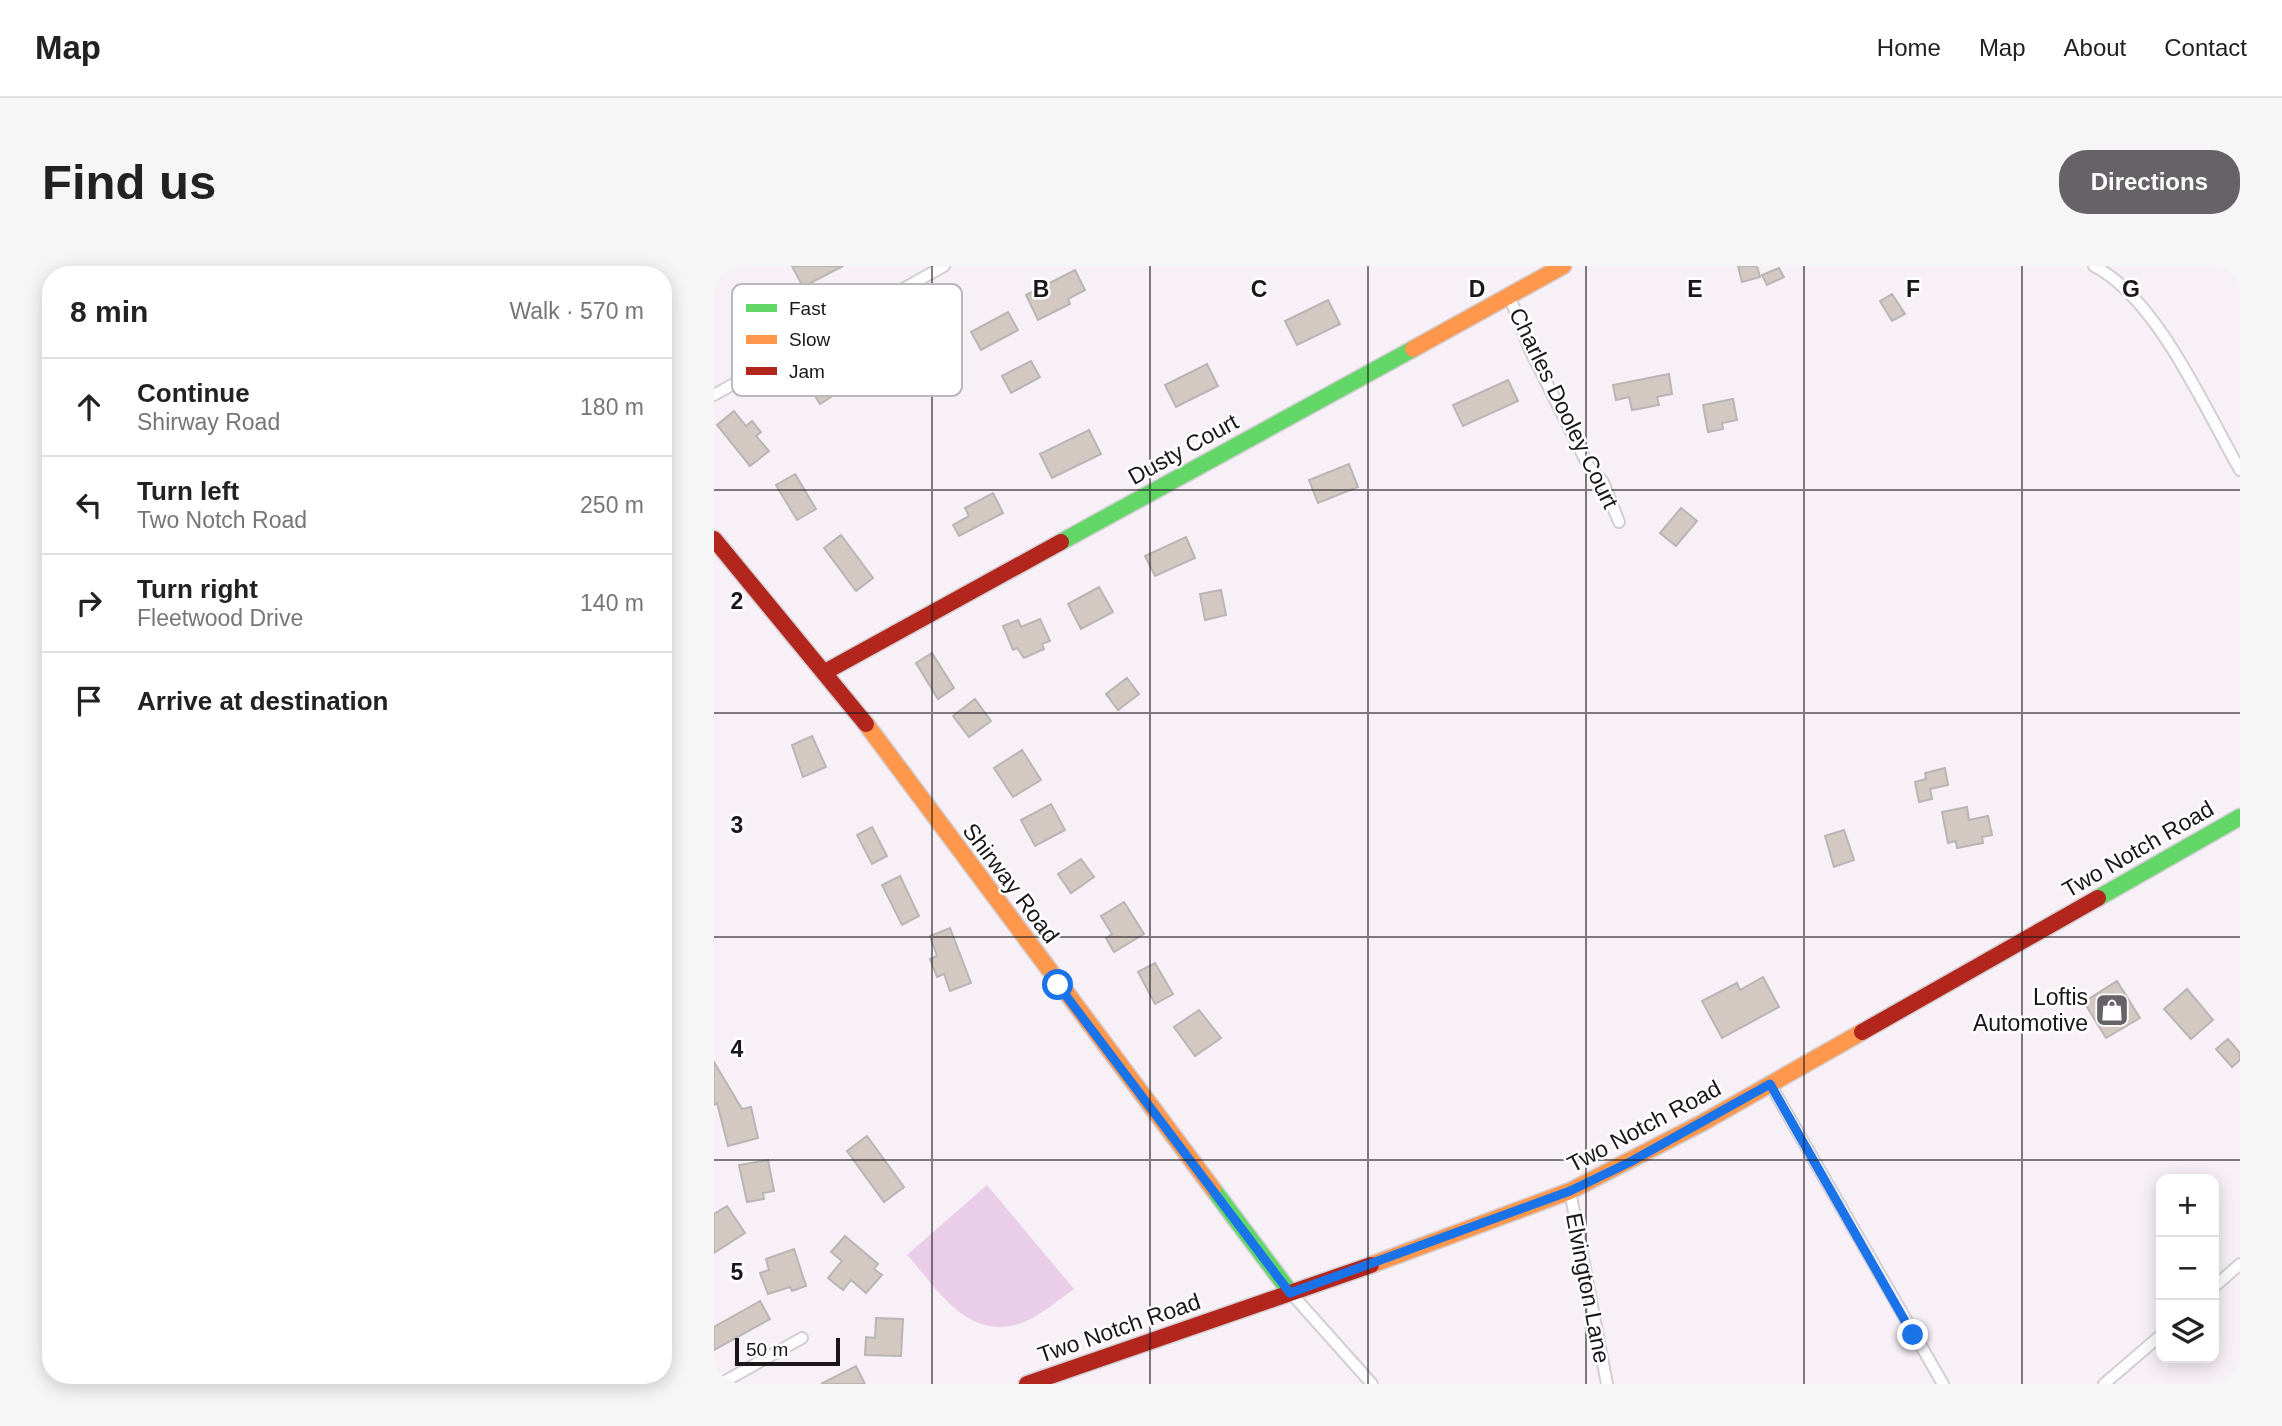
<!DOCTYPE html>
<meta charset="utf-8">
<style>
body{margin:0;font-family:Helvetica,sans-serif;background:#f6f6f6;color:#222}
.controls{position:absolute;right:21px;bottom:21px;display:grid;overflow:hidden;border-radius:14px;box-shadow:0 4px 18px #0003}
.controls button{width:63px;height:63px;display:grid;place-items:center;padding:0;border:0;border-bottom:2px solid #e0e0e0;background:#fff;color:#222;font:35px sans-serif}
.scale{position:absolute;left:21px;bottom:18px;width:105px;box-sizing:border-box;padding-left:7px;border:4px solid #1a161a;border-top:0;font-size:19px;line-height:24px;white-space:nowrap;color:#1a161a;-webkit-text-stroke:5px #fff;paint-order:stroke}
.stop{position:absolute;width:21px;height:21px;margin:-16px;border:5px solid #1a73e8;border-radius:50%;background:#fff}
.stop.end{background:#1a73e8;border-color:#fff;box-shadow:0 2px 7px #0008}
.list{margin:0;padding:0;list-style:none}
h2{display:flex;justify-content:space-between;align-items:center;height:91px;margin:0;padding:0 28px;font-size:30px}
h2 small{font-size:23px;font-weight:400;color:#767676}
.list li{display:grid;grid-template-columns:46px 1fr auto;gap:21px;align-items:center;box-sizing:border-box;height:98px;padding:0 28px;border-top:2px solid #e0e0e0}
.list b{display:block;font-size:26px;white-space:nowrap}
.list p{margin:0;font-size:23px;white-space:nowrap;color:#767676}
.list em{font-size:23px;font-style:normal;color:#767676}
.icon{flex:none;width:38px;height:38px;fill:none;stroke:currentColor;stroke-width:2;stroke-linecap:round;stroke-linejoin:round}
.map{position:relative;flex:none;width:1526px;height:1118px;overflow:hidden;border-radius:28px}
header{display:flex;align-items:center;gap:42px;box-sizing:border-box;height:98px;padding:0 35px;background:#fff;border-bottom:2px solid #e0e0e0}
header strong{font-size:33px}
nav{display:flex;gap:38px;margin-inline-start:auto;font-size:24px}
.intro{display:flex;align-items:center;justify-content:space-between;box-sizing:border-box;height:168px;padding:0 42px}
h1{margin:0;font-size:49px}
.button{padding:18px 32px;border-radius:28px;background:#676267;color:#fff;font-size:24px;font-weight:700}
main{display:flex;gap:42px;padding:0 42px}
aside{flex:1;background:#fff;border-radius:28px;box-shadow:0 4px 18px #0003}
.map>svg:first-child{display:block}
.green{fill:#eacde8}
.building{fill:#d4c9c2;stroke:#b9b5b5;stroke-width:2}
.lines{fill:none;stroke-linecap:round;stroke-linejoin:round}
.street-casing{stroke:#d3ced2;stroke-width:14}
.fast-casing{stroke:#d3ced2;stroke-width:19}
.slow-casing{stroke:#d3ced2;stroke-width:19}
.jam-casing{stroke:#d3ced2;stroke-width:19}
.street{stroke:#fefdfe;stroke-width:10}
.fast{stroke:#63d668;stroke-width:16}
.slow{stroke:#ff974d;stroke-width:16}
.jam{stroke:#b3261e;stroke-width:16}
.route{stroke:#1a73e8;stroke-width:9}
.grid{fill:none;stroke:#1a161a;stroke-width:2;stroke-opacity:0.55}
.labels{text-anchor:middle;stroke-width:5;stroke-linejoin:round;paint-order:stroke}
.street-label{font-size:23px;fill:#1a161a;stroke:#fff}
.poi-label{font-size:23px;fill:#1a161a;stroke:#fff;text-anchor:end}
.key{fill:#fff;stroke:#bab9ba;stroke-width:2}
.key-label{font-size:19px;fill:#1a161a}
.grid-label{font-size:23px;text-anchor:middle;font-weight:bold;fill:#1a161a;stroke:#fff;stroke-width:5;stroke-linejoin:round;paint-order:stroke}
</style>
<header>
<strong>Map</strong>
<nav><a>Home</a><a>Map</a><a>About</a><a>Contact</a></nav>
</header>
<div class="intro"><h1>Find us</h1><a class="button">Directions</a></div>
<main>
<aside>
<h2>8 min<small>Walk · 570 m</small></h2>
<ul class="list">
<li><svg class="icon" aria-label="ahead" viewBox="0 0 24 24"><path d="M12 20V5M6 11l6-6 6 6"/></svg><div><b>Continue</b><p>Shirway Road</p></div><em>180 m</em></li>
<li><svg class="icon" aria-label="left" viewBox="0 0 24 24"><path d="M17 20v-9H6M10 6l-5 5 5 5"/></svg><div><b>Turn left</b><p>Two Notch Road</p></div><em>250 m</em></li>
<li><svg class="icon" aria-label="right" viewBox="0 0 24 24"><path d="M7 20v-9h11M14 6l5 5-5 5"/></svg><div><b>Turn right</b><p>Fleetwood Drive</p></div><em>140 m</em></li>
<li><svg class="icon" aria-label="arrive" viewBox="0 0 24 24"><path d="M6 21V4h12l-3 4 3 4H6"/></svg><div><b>Arrive at destination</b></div></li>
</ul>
</aside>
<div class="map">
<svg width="1526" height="1118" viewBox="0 0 1526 1118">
<rect width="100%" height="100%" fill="#f7f0f6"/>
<path class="green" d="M273,919l87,104c-16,11 -36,29 -55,35 -53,16 -82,-36 -112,-69z"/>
<path class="building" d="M78,0h51l-40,21z
M1024,0h19l3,11 -18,5z
M1065,2l5,9 -17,8 -5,-10z
M361,4l10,20 -17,9 2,5 -32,16 -12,-25z
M1178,28l13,20 -13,7 -12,-20z
M614,34l12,24 -43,21 -12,-24z
M294,46l10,18 -37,20 -10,-18z
M317,95l9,16 -29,16 -9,-17z
M493,98l11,22 -42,21 -11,-22z
M955,108l3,20 -15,3 2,8 -27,5 -3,-13 -13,3 -3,-15z
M115,114l8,13 -17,11 -8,-13z
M794,114l10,21 -55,25 -10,-21z
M1019,133l4,21 -15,3 1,6 -15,3 -5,-27z
M20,145l12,15 6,-5 9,11 -5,4 13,15 -19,15 -33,-41z
M375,164l12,24 -49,24 -12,-24z
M635,198l9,23 -40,16 -9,-23z
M81,208l21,35 -19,11 -21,-35z
M279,227l10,20 -44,23 -6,-11 16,-9 -4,-8z
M967,242l16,13 -21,25 -16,-13z
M127,269l32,43 -17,13 -32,-43z
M472,271l9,21 -40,18 -10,-20z
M385,321l14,25 -32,17 -13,-25z
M507,324l5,25 -21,5 -5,-26z
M326,353l10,22 -8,3 2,5 -20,9 -7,-10 -4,2 -10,-24 15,-6 3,7z
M218,387l22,35 -16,11 -22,-36z
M413,412l12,16 -21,16 -12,-16z
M261,433l16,22 -22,16 -16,-21z
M98,470l14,31 -23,10 -11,-32z
M308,484l19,30 -28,17 -19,-29z
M1231,502l3,17 -18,4 2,10 -13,3 -4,-20 11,-3 -1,-6z
M337,538l14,26 -30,16 -14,-26z
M1253,541l2,13 19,-4 4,19 -10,2 1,6 -26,5 -1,-7 -8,2 -6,-31z
M158,561l15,29 -15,8 -15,-29z
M1130,564l10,30 -20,7 -9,-31z
M367,593l13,18 -23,16 -13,-19z
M186,610l19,40 -17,9 -20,-40z
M410,636l20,32 -30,18 -8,-14 6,-4 -11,-18z
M236,662l21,55 -21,8 -6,-17 -7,3 -7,-18 7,-3 -7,-20z
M441,697l18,31 -18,10 -17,-32z
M1049,711l16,30 -57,31 -20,-37 35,-18 3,7z
M1403,715l23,37 -34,20 -22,-36z
M1473,723l26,31 -22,19 -27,-30z
M485,744l22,28 -26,18 -21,-29z
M1514,773l12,14v7l-8,7 -16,-18z
M0,796l28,47 9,-2 7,31 -30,8 -11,-43 -3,2z
M153,870l37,51 -20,15 -37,-51z
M54,894l6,31 -11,2 1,6 -17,3 -8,-37z
M13,940l18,27 -31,20v-39z
M131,970l33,28 -4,5 8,6 -16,18 -15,-13 -8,10 -15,-12 14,-17 -11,-9z
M80,983l12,37 -14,5 -2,-4 -22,7 -8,-21 9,-3 -3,-11z
M46,1035l10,18 -56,31v-23z
M162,1052l27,1 -2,37 -36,-1 1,-18 9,1z
M142,1100l9,18h-44z"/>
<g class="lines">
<g class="street-casing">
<path id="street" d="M1380,0c63,32 111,143 146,204
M795,29l21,55 59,117 14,15 16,40
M0,129l230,-129
M1056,818l173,300
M856,925l37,193
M1500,1021l26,-23
M576,1026l82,92
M6,1118l82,-46
M1390,1118l57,-49"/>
</g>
<g class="fast-casing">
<path id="fast" d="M347,276l352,-193
M1384,632l142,-81
M499,923l77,103"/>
</g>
<g class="slow-casing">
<path id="slow" d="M699,83l150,-83
M152,458l347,465
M657,999l199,-74 132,-68 160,-91"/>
</g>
<g class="jam-casing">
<path id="jam" d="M0,273l152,185
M111,406l236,-130
M1148,766l236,-134
M313,1118l344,-119"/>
</g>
<use href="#street" class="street"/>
<use href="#fast" class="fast"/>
<use href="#slow" class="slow"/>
<use href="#jam" class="jam"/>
</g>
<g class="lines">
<path class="route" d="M344,719l232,308 280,-102 60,-29 140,-78 143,251"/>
</g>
<path class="grid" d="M218,0v1118M436,0v1118M654,0v1118M872,0v1118M1090,0v1118M1308,0v1118M0,224h1526M0,447h1526M0,671h1526M0,894h1526"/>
<defs>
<g id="shop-square" transform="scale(1.75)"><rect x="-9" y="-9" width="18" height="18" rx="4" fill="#676267" stroke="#fff"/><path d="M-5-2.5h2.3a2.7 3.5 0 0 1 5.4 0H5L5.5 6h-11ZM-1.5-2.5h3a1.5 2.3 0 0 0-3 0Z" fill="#fff"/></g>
</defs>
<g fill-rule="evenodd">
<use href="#shop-square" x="1398" y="744"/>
</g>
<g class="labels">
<g class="street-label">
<text transform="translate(850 142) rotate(64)" y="8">Charles Dooley Court</text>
<text transform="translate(469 183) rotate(-29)" y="8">Dusty Court</text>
<text transform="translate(1424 583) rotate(-30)" y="8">Two Notch Road</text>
<text transform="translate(297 617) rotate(53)" y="8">Shirway Road</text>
<text transform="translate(930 860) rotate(-28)" y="8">Two Notch Road</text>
<text transform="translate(874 1022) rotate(79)" y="8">Elvington Lane</text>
<text transform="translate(405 1062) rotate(-19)" y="8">Two Notch Road</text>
</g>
<g class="poi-label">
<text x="1374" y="739">Loftis<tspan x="1374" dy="26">Automotive</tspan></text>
</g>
</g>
<rect x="18" y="18" width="230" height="112" rx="10" class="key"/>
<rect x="32" y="38" width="31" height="8" fill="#63d668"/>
<rect x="32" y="69" width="31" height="9" fill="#ff974d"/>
<rect x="32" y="101" width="31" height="8" fill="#b3261e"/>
<g class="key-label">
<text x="75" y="49">Fast</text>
<text x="75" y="80">Slow</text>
<text x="75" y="112">Jam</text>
</g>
<g class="grid-label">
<text x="327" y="31">B</text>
<text x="545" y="31">C</text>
<text x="763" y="31">D</text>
<text x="981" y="31">E</text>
<text x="1199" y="31">F</text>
<text x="1417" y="31">G</text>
<text x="23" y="343">2</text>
<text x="23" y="567">3</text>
<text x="23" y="791">4</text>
<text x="23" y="1014">5</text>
</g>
</svg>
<div class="controls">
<button>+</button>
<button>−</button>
<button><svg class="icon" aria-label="layers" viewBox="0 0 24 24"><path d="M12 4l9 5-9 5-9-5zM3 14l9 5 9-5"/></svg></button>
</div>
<div class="scale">50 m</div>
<div class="stop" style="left:344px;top:719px"></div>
<div class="stop end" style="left:1199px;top:1069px"></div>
</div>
</main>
